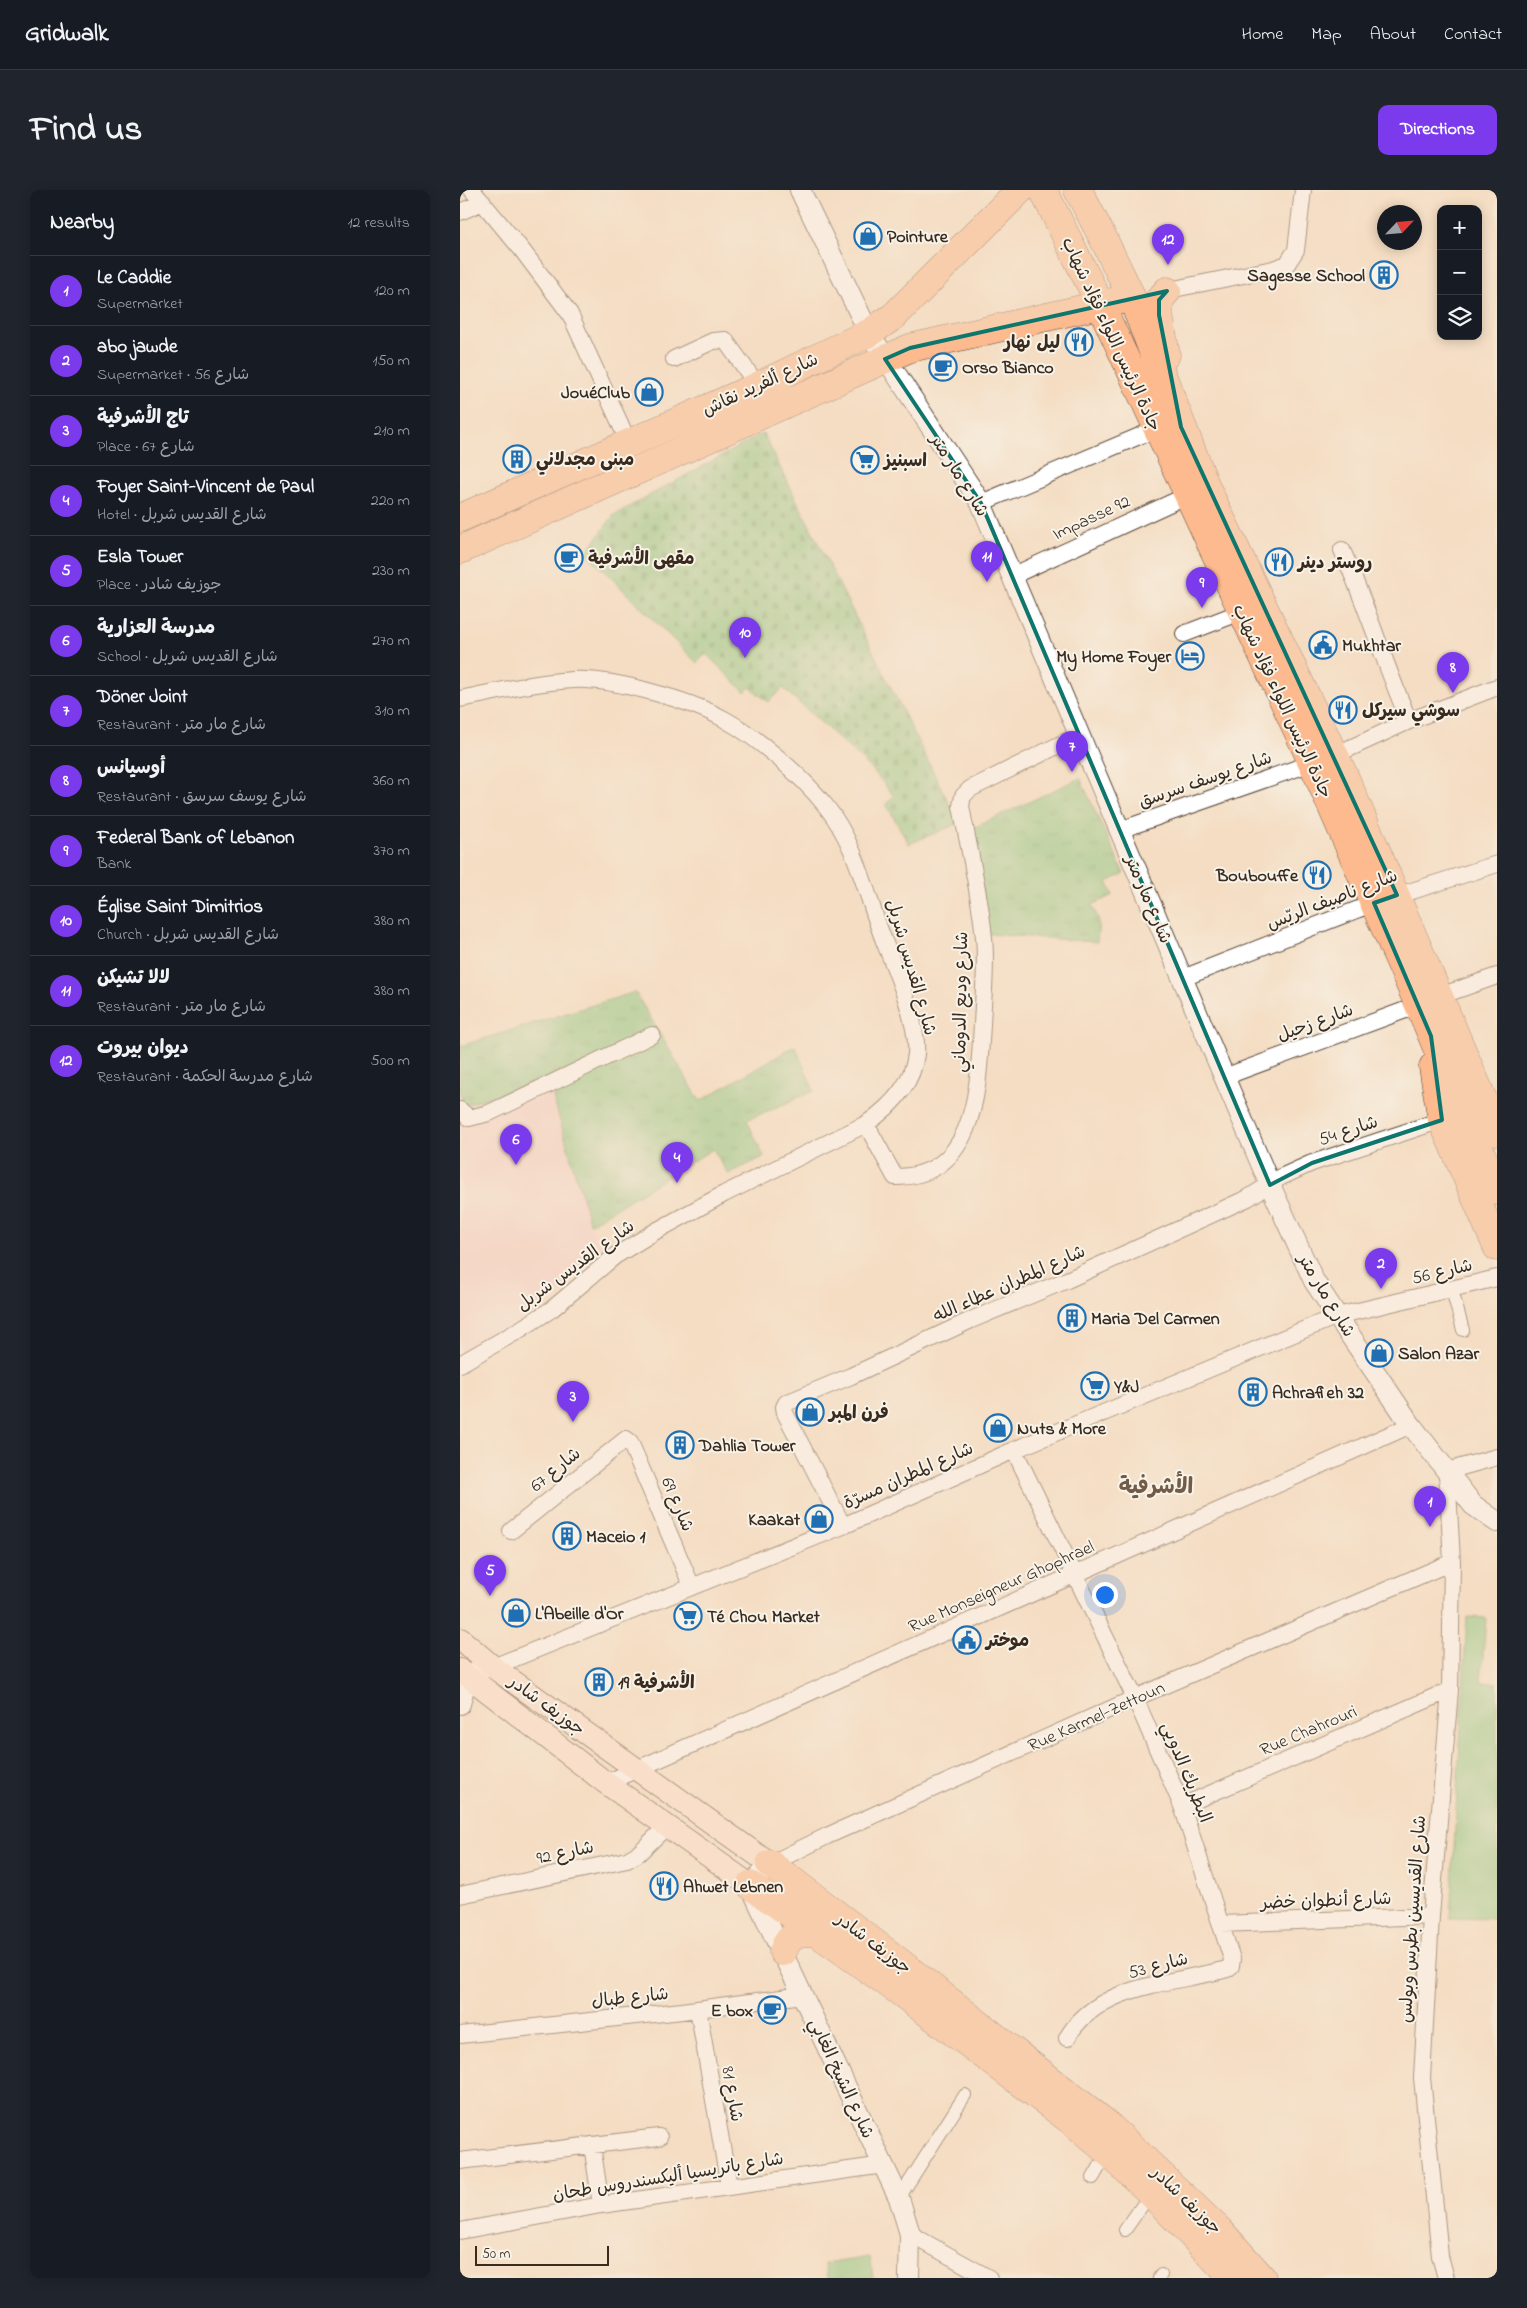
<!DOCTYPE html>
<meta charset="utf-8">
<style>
body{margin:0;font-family:"Indie Flower","Playpen Sans Arabic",sans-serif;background:#20242c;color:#f1f3f6}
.controls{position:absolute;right:15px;top:15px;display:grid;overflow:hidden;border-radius:10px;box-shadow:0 2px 12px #0003}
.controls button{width:45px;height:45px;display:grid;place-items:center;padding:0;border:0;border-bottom:1px solid #363941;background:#171b24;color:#f1f3f6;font:25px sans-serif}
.compass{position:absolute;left:917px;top:15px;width:45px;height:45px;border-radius:50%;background:#171b24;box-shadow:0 2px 12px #0003;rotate:64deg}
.scale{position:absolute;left:15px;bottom:12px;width:134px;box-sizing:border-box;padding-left:5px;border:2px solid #3b2a1e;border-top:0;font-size:14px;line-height:18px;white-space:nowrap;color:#3b2a1e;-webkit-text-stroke:4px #f7f3e8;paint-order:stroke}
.you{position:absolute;left:644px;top:1404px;width:18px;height:18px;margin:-12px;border:4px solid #fff;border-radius:50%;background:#1a73e8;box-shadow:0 0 0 8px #1a73e833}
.badge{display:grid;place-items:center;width:32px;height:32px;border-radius:50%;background:#7c3aed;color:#fff;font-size:16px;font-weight:700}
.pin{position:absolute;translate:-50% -41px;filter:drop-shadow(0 1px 2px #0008)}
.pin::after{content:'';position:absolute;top:26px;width:18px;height:15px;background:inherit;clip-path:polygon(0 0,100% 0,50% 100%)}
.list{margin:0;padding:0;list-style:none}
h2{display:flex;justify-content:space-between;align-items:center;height:65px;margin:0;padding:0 20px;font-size:21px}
h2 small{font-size:16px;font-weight:400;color:#9ea1a6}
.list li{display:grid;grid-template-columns:32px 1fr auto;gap:15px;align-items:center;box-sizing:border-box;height:70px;padding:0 20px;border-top:1px solid #363941}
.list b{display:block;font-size:19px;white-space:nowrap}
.list p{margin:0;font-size:16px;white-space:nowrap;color:#9ea1a6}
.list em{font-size:16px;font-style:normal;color:#9ea1a6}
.icon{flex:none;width:28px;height:28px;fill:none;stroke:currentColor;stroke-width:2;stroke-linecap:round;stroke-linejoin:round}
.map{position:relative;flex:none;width:1037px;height:2088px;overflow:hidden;border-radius:10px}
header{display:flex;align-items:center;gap:30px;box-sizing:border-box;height:70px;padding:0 25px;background:#171b24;border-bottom:1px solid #363941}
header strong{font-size:24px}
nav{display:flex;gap:28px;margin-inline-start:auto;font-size:18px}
.intro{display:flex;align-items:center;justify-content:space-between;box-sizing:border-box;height:120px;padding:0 30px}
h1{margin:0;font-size:35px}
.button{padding:12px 22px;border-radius:10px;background:#7c3aed;color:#fff;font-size:18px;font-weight:700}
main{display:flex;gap:30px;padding:0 30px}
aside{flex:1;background:#171b24;border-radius:10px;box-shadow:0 2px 12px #0003}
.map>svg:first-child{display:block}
.built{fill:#f7d0ca}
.grass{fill:url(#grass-tufts);stroke:#607950}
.cemetery{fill:url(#cemetery-stones);stroke:#607950}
.park{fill:#86c881;stroke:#607950}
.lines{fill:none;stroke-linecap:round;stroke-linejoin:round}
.pedestrian-casing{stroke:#574537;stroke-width:14}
.minor-casing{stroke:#574537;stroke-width:18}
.tertiary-casing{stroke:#574537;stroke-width:22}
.secondary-casing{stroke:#574537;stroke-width:24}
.trunk-casing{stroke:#574537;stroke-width:29}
.pedestrian{stroke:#fff;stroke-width:12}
.minor{stroke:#fff;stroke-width:16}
.tertiary{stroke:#fff;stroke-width:20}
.secondary{stroke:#fee3d2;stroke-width:22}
.trunk{stroke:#fcba8e;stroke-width:28}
.marked{fill:none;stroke:#0f766e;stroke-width:4;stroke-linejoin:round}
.labels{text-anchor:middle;stroke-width:4;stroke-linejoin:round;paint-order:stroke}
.poi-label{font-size:18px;font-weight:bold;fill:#3b2a1e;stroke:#f7f3e8;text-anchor:start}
.street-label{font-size:18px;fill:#3b2a1e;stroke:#f7f3e8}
.district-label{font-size:22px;font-weight:bold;fill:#735b48;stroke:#f7f3e8}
</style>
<header>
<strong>Gridwalk</strong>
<nav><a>Home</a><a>Map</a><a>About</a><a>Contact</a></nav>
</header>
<div class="intro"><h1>Find us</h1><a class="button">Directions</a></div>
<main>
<aside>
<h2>Nearby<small>12 results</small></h2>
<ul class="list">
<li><span class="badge">1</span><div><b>Le Caddie</b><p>Supermarket</p></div><em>120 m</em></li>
<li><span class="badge">2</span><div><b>abo jawde</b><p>Supermarket · شارع 56</p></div><em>150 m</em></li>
<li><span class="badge">3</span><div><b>تاج الأشرفية</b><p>Place · شارع 67</p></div><em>210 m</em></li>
<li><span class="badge">4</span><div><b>Foyer Saint-Vincent de Paul</b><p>Hotel · شارع القديس شربل</p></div><em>220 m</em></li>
<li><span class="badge">5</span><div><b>Esla Tower</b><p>Place · جوزيف شادر</p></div><em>230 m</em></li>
<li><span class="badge">6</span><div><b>مدرسة العزارية</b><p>School · شارع القديس شربل</p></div><em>270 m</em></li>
<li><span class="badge">7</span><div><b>Döner Joint</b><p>Restaurant · شارع مار متر</p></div><em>310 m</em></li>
<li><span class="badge">8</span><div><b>أوسيانس</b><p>Restaurant · شارع يوسف سرسق</p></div><em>360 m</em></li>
<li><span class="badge">9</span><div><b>Federal Bank of Lebanon</b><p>Bank</p></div><em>370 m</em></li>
<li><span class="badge">10</span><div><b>Église Saint Dimitrios</b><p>Church · شارع القديس شربل</p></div><em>380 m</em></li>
<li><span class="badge">11</span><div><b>لالا تشيكن</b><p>Restaurant · شارع مار متر</p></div><em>380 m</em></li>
<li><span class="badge">12</span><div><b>ديوان بيروت</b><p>Restaurant · شارع مدرسة الحكمة</p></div><em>500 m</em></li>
</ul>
</aside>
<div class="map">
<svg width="1037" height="2088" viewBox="0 0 1037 2088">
<defs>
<pattern id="grass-tufts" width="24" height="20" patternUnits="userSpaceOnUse" patternTransform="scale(1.25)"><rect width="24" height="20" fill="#86c881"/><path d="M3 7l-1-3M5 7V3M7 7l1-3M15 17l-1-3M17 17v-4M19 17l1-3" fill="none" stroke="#6fa369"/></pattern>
<pattern id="cemetery-stones" width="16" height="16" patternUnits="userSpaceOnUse" patternTransform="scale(1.25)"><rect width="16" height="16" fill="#86c881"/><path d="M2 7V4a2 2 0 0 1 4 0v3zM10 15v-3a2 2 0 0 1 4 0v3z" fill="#6fa369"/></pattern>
</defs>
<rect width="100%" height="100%" fill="#f7f3e8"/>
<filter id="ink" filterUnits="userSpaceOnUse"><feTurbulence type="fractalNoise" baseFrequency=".02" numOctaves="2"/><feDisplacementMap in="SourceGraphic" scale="10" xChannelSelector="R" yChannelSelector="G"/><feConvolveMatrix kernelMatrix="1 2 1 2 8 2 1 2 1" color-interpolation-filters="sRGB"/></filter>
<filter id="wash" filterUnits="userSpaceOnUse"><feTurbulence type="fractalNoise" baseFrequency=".0096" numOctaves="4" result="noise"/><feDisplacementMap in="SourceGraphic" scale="20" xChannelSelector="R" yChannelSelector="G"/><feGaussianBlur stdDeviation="1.12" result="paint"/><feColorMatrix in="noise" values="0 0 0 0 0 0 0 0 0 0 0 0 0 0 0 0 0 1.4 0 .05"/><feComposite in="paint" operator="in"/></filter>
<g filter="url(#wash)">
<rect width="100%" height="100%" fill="#f4ddc2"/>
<path class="built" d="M87,889l43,145 15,25 -73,65 -72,39v-259l3,11z"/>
<path class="grass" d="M620,588l44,96 -17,8 6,13 -21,10 7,16 -2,21 -108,-8 -16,-106z
M175,802l65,109 95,-55 19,45 -67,29 17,37 -36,17 -15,-25 -123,75 -42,-144 -84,25 -4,-11v-48z"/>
<path class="cemetery" d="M303,243l196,390 -50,21 -23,-40 8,-8 -22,-27 -89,-81 -15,14 -18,-15 -5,5 -39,-38 -9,9 -111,-110 28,-38z"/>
<path class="park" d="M1007,1427l19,1 -5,64 16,1v236l-47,-1z
M410,2067l3,21h-45l-3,-14z"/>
</g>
<g filter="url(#ink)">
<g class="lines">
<g class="pedestrian-casing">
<path id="pedestrian" d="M992,1100l11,40
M633,1988l15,-26
M439,2008l66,-103
M665,2040l26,-37
M699,2088l2,-3"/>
</g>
<g class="minor-casing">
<path id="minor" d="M12,0l50,60 48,64 59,129
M0,22l23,-10
M699,102l114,-23 14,-5 9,-14 7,-60
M214,169l39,-18 12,-1 33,46
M521,313l175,-74
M882,360c25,56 43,115 67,171
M552,386l176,-81
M724,444l57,-22
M0,509c37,-7 75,-17 113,-19 39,-2 117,20 151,39 33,18 77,56 101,86 32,39 41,90 59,136 11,27 35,84 32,113 -3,30 -27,54 -50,70l-142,70 -68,37 -41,25 -63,53 -36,23 -56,32
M660,640l215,-75 74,-34 88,-34
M723,788l191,-75 123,-39
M980,806l57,-20
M764,887l195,-72
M0,920l9,8 20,-5 163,-78
M406,934l29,53c83,0 83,-92 87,-152 1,-29 5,-59 2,-87 -4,-44 -15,-88 -23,-132l2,-10 7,-7 109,-54
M554,1260l121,248 47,108 50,153 -1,7 -4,3c-53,15 -129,14 -160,69
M383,1336l-58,-113 -1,-6 2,-4 65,-27 120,-56 96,-40 181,-82 33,-21 31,-14 130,-43
M51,1341l115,-92 4,3 62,145
M33,1477l350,-141 171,-76 323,-134 160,-38
M146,1593l805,-358
M722,1616l268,-116
M310,1674l57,-28 308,-138 317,-136
M0,1705l167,-35 12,-7 27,-26
M761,1734l210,-8
M238,1819l31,177
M0,1845l222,-24 121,-16
M132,1955l9,60
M0,1971l199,-24
M0,2041l141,-26 283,-40
M450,2044l79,44
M986,2088l-6,-22 -18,-178 9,-162 19,-226 2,-128 -5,-91 50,-14"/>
</g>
<g class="tertiary-casing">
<path id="tertiary" d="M340,0l69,143 112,170 289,682 44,96 23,35 74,109 62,80 24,17
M0,1514l7,-28 13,-5
M310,1674l-20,21 149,313 11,36 -1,44"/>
</g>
<g class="secondary-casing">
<path id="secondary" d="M0,1449l33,28 277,197
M0,1480l146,113 144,102"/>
</g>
<g class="trunk-casing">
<path id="trunk" d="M583,0l57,114 212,458 107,243 78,186
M618,0l26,50 28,58 74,189 137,286 154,359
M706,165l-7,-40v-15l8,-9
M0,328l298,-132 111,-53 25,-17 126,-126
M0,360l450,-202 207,-47
M973,877l9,53 55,127
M310,1674l123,93 215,168 112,106 42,47
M290,1695l146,104 178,134 34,29 43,41 82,85
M323,1762c5,-17 17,-22 34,-19"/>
</g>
<use href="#pedestrian" class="pedestrian"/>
<use href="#minor" class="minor"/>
<use href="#tertiary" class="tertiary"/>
<use href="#secondary" class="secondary"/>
<use href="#trunk" class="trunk"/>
</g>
</g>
<path d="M0 0H1037V2088H0ZM707,101l-8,9v15l22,112 216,468 -23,8 57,133 11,84 -130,43 -42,22 -289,-682 -96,-144 25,-11z" fill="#f4ddc2" fill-opacity=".55" fill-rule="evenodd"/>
<path class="marked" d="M707,101l-8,9v15l22,112 216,468 -23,8 57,133 11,84 -130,43 -42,22 -289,-682 -96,-144 25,-11z"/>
<defs>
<g id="shop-ring" transform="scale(1.4375)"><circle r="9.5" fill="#f7f3e8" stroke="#1f6fb2" stroke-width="1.5"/><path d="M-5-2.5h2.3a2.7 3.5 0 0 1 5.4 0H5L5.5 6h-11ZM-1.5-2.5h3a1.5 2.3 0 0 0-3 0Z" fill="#1f6fb2"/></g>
<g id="building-ring" transform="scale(1.4375)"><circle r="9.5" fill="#f7f3e8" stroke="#1f6fb2" stroke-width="1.5"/><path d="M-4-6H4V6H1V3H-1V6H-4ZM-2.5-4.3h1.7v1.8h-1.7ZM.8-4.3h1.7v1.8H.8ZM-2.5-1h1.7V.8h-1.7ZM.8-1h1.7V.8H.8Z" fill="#1f6fb2"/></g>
<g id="restaurant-ring" transform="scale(1.4375)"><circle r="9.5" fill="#f7f3e8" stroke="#1f6fb2" stroke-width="1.5"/><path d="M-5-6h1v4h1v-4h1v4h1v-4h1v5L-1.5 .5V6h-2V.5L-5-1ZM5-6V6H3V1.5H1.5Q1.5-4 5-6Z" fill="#1f6fb2"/></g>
<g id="cafe-ring" transform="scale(1.4375)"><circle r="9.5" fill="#f7f3e8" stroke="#1f6fb2" stroke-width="1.5"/><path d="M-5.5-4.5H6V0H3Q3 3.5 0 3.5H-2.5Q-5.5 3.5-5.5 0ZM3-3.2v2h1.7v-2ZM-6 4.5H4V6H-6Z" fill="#1f6fb2"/></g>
<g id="supermarket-ring" transform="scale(1.4375)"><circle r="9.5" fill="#f7f3e8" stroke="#1f6fb2" stroke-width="1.5"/><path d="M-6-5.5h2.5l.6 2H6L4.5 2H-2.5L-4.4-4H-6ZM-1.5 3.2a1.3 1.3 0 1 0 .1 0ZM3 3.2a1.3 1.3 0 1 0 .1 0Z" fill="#1f6fb2"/></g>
<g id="civic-ring" transform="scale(1.4375)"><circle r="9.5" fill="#f7f3e8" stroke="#1f6fb2" stroke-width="1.5"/><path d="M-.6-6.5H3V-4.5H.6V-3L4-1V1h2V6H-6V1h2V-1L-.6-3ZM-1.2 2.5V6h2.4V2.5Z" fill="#1f6fb2"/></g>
<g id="hotel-ring" transform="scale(1.4375)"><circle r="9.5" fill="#f7f3e8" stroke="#1f6fb2" stroke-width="1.5"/><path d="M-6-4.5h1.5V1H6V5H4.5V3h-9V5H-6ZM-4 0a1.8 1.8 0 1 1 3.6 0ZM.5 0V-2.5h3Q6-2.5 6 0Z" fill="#1f6fb2"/></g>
</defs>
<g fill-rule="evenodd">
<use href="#shop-ring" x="408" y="46"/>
<use href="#building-ring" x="924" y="85"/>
<use href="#restaurant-ring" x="619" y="152"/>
<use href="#cafe-ring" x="483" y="177"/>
<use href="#shop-ring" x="189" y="202"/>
<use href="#building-ring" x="57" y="269"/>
<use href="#supermarket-ring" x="405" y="270"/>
<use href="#cafe-ring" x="109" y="368"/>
<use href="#restaurant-ring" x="819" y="372"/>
<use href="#civic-ring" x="863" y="455"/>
<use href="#hotel-ring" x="730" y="466"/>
<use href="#restaurant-ring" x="883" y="520"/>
<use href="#restaurant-ring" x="857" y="685"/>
<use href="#building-ring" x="612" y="1128"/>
<use href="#shop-ring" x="919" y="1163"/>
<use href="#supermarket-ring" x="635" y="1196"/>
<use href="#building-ring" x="793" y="1202"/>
<use href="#shop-ring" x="350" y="1222"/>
<use href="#shop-ring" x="538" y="1238"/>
<use href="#building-ring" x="220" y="1255"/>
<use href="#shop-ring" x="359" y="1329"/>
<use href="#building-ring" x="107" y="1346"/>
<use href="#shop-ring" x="56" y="1423"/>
<use href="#supermarket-ring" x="228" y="1426"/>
<use href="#civic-ring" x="507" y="1450"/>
<use href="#building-ring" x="139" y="1492"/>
<use href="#restaurant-ring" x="204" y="1696"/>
<use href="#cafe-ring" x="312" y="1820"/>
</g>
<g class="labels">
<g class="poi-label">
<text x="427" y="52">Pointure</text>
<text x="905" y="91" text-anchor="end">Sagesse School</text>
<text x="600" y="158" text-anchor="end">ليل نهار</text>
<text x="502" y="183">Orso Bianco</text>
<text x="170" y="208" text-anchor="end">JouéClub</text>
<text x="76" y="275">مبنى مجدلاني</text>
<text x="424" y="276">اسبنيز</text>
<text x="128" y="374">مقهى الأشرفية</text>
<text x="838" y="378">روستر دينر</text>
<text x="882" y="461">Mukhtar</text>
<text x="711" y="472" text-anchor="end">My Home Foyer</text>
<text x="902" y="526">سوشي سيركل</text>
<text x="838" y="691" text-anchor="end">Boubouffe</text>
<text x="631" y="1134">Maria Del Carmen</text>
<text x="938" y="1169">Salon Azar</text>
<text x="654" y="1202">Y&amp;J</text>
<text x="812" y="1208">Achrafieh 32</text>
<text x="369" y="1228">فرن المبر</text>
<text x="557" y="1244">Nuts &amp; More</text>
<text x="239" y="1261">Dahlia Tower</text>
<text x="340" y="1335" text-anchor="end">Kaakat</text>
<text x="126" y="1352">Maceio 1</text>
<text x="75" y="1429">L'Abeille d'Or</text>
<text x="247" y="1432">Té Chou Market</text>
<text x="526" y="1456">موختر</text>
<text x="158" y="1498">الأشرفية 19</text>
<text x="223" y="1702">Ahwet Lebnen</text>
<text x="293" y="1826" text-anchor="end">E box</text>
</g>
<g class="street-label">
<text transform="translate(652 144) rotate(65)" y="6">جادة الرئيس اللواء فؤاد شهاب</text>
<text transform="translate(300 194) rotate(-25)" y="6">شارع ألفريد نقاش</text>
<text transform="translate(500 285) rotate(58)" y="6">شارع مار متر</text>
<text transform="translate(631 327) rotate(-25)" y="6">Impasse 92</text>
<text transform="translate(823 511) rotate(65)" y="6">جادة الرئيس اللواء فؤاد شهاب</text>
<text transform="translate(745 589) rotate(-19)" y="6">شارع يوسف سرسق</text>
<text transform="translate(689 709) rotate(67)" y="6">شارع مار متر</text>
<text transform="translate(872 709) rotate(-21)" y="6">شارع ناصيف الريّس</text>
<text transform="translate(452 777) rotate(74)" y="6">شارع القديس شربل</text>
<text transform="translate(500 812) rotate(-89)" y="6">شارع وديع الدوماني</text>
<text transform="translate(855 832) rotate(-20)" y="6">شارع زحيل</text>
<text transform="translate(888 940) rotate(-18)" y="6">شارع 54</text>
<text transform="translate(115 1075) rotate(-36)" y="6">شارع القديس شربل</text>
<text transform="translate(982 1081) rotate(-13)" y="6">شارع 56</text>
<text transform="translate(549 1093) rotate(-24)" y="6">شارع المطران عطاء الله</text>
<text transform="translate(867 1105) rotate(59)" y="6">شارع مار متر</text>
<text transform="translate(95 1279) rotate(-39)" y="6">شارع 67</text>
<text transform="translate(448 1285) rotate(-24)" y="6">شارع المطران مسرّة</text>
<text transform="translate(218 1314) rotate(67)" y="6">شارع 69</text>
<text transform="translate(541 1396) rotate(-24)" y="6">Rue Monseigneur Ghophrael</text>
<text transform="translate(87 1515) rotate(36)" y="6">جوزيف شادر</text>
<text transform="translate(636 1526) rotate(-24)" y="6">Rue Karmel-Zettoun</text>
<text transform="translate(848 1540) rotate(-23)" y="6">Rue Chahrouri</text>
<text transform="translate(727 1582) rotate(68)" y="6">البطريك الدويي</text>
<text transform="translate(105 1662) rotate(-12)" y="6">شارع 92</text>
<text transform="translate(866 1710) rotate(-2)" y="6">شارع أنطوان خضر</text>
<text transform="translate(952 1729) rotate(-86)" y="6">شارع القديسين بطرس وبولس</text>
<text transform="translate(414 1753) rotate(37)" y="6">جوزيف شادر</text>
<text transform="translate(698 1775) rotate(-14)" y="6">شارع 53</text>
<text transform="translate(170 1807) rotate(-6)" y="6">شارع طبال</text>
<text transform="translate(382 1888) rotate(65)" y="6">شارع الشيخ الغابي</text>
<text transform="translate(273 1904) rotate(80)" y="6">شارع 81</text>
<text transform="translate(208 1986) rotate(-9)" y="6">شارع باتريسيا أليكسندروس طحان</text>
<text transform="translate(727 2010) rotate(44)" y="6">جوزيف شادر</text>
</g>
<g class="district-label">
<text x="696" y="1303">الأشرفية</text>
</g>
</g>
</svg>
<div class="controls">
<button>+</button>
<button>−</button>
<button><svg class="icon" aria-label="layers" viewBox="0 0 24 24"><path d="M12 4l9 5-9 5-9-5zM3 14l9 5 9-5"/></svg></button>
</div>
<svg class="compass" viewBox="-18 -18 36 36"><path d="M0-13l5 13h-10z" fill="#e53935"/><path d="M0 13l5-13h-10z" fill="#9ea1a6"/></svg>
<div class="scale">50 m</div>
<div class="you"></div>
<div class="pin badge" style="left:970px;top:1337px">1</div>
<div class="pin badge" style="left:921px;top:1099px">2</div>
<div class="pin badge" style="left:113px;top:1232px">3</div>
<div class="pin badge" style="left:217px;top:993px">4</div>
<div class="pin badge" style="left:30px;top:1406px">5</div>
<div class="pin badge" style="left:56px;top:975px">6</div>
<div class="pin badge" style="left:612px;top:582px">7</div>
<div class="pin badge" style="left:993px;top:503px">8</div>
<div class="pin badge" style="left:742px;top:418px">9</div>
<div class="pin badge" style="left:285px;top:468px">10</div>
<div class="pin badge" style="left:527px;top:392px">11</div>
<div class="pin badge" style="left:708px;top:75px">12</div>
</div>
</main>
